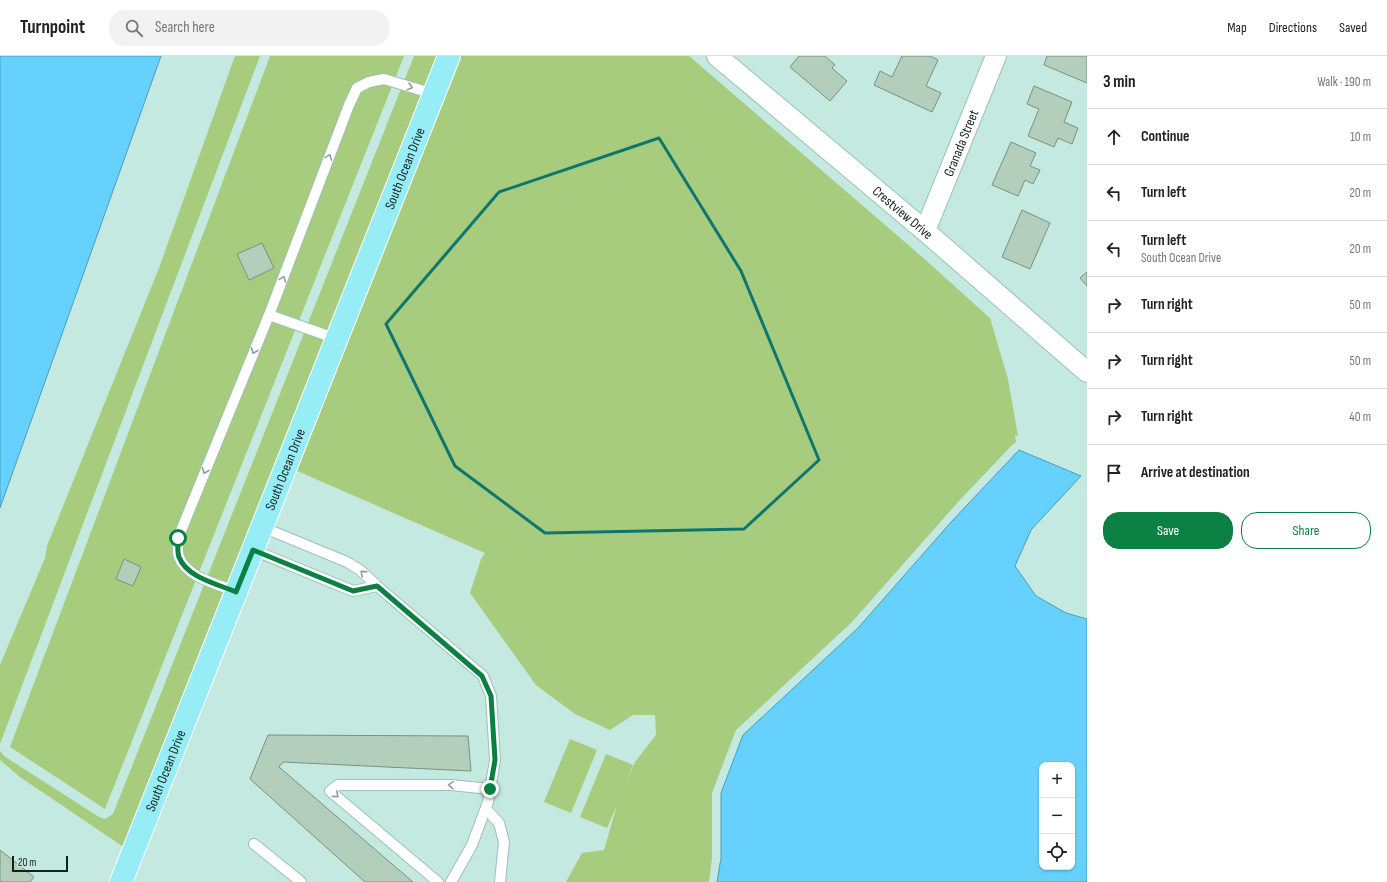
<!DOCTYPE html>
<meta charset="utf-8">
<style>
body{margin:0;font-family:"Sofia Sans Condensed",sans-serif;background:#f2f2f2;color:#222}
.controls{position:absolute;right:12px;bottom:12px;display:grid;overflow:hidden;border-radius:8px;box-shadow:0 1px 3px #0004}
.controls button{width:36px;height:36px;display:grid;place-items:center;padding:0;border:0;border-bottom:1px solid #e0e0e0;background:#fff;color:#222;font:20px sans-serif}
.scale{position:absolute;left:12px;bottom:10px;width:56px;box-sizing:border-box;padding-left:4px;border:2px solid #14221f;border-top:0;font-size:11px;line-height:14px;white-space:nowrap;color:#14221f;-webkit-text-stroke:3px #c3e9e0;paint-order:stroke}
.stop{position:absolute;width:12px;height:12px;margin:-9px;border:3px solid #0b8043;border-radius:50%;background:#fff}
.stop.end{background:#0b8043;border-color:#fff;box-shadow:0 1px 4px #0008}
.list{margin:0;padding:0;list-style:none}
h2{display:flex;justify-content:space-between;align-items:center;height:52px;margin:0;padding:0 16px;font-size:17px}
h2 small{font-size:13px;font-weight:400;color:#767676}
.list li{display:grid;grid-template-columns:26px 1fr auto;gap:12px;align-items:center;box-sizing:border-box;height:56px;padding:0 16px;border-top:1px solid #e0e0e0}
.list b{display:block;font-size:15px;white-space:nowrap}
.list p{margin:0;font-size:13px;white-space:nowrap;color:#767676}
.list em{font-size:13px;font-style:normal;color:#767676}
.actions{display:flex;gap:8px;padding:12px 16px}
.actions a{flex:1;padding:9px 0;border:1px solid #0b8043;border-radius:16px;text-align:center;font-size:14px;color:#0b8043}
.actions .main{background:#0b8043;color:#fff}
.icon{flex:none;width:22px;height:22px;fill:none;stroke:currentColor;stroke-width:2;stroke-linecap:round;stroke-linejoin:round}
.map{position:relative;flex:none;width:1087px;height:826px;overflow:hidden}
header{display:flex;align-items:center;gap:24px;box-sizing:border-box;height:56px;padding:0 20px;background:#fff;border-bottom:1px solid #e0e0e0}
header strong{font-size:19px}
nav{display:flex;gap:22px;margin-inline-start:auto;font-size:14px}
.search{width:280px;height:36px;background:#f2f2f2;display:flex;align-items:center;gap:10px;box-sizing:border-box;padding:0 14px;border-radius:16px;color:#767676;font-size:15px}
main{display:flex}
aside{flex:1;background:#fff}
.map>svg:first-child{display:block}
.green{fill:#a7cc7e}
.water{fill:#66d1fd;stroke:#4d9cba;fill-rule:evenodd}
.building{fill:#b3cfbb;stroke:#77927f}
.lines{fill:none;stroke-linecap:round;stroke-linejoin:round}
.service-casing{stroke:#9cc1b8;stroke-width:12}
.minor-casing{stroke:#9cc1b8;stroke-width:22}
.primary-casing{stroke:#fff;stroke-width:24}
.service{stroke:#fff;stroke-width:10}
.minor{stroke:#fff;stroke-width:20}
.primary{stroke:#96edf5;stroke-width:22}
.oneway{stroke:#959c9a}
.route{stroke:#0b8043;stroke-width:5}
.marked{fill:none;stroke:#0f766e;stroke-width:3;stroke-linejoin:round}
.labels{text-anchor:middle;stroke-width:3;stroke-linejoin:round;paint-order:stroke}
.street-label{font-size:14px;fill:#14221f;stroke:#c3e9e0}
</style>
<header>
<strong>Turnpoint</strong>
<div class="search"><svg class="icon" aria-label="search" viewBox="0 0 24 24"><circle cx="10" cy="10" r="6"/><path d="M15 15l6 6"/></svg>Search here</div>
<nav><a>Map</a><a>Directions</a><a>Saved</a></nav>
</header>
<main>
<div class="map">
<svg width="1087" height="826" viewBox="0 0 1087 826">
<rect width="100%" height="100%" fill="#c3e9e0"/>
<path class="green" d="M235,0h25l-260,688v6v-85l45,-107 2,-12 112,-278z
M270,0h134l-299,753 -95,-62z
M414,0h24l-313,792 -105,-71 -20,-17v-9l4,5 95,61 6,2 8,-5z
M459,0h230l231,199 70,63 18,61 10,57 -3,-1 1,7 -4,3 -54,57 -106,120 -116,108 -24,63v65l-3,24h-143l16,-29 22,-3 13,-45 -10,23 -27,-11 26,-63 27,11 -8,20 10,-23 21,-27 -1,-20h-22l-23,15 -35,-16 -39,-29 -66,-92 11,-34 4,-6 -190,-83z
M570,683l27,11 -26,63 -27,-11z"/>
<path class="water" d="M0,0h161l-161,452z
M1019,394l62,26 -50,54 -16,36 21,30 30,17 21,6v263h-370l4,-24v-65l22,-58 115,-107 94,-107zM1042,709h30v102h-30z"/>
<path class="building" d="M799,0h26l10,9 -3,3 15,13 -17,20 -40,-34z
M902,0h28l8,4 -12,26 15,7 -9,19 -58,-27 6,-14 12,6z
M1047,0h40v27l-43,-18z
M1034,30l38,16 -8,20 14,6 -6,16 -14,-6 -4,9 -26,-11 11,-27 -12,-5z
M1011,86l25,11 -6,13 10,4 -7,14 -8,-4 -7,16 -26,-11z
M1022,154l28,13 -20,46 -28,-12z
M262,187l12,25 -25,12 -12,-26z
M1087,216v14l-7,-8z
M124,503l17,8 -8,19 -17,-7z
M268,679l200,1 3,35 -188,-9 -4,5 134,115h-48l-115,-103z
M0,794l34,27 -4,5h-30z"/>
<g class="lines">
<g class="service-casing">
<path id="service" d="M269,259l68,24
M253,494l100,41 24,-5 -17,-16 -13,-8 -85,-35
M377,530l106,90 8,20 4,64 -7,42 -16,43 -21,37
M237,536c-19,-8 -50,-14 -58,-35 -2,-5 -1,-13 -1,-19l91,-223 80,-210 8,-17 12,-6 15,-3 50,15
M486,753l13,14 5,19 -4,40
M254,788l47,38
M438,826l-108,-91 8,-6h113l39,4"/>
</g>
<g class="minor-casing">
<g id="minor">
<path id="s1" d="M717,0l208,175 162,141"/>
<path id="s2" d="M925,175l71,-175"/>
</g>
</g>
<g class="primary-casing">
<g id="primary">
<path id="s3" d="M121,826l328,-826"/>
</g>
</g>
<use href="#service" class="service"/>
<use href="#minor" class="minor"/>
<use href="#primary" class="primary"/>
</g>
<defs><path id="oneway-chevron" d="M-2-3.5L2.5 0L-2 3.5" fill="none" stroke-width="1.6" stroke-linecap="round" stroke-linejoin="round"/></defs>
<g class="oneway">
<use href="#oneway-chevron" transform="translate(410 31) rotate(17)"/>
<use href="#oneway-chevron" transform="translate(329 101) rotate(-69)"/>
<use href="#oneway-chevron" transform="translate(283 223) rotate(-69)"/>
<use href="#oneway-chevron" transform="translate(254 295) rotate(112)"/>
<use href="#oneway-chevron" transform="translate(205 415) rotate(112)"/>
<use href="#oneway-chevron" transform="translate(363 517) rotate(-139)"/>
<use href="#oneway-chevron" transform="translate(451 729) rotate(-177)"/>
<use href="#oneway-chevron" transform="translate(336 739) rotate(40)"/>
</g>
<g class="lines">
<path class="route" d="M178,482c0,6 -1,14 1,19 8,21 39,27 57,35l17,-42 100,41 24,-5 105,90 9,20 4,64 -5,29"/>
</g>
<path class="marked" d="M659,82l82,133 78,189 -75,69 -199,4 -90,-67 -69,-142 113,-132z"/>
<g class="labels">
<g class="street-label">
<text dy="5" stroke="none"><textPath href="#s2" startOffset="95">Granada Street</textPath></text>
<text dy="5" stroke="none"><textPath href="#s3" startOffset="768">South Ocean Drive</textPath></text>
<text dy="5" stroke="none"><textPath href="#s1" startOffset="243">Crestview Drive</textPath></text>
<text dy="5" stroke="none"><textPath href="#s3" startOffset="444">South Ocean Drive</textPath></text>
<text dy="5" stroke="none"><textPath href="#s3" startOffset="120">South Ocean Drive</textPath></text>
</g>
</g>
</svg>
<div class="controls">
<button>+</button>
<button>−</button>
<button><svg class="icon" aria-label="locate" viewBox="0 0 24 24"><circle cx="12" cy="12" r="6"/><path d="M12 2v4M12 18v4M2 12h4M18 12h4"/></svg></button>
</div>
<div class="scale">20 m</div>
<div class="stop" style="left:178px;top:482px"></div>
<div class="stop end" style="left:490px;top:733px"></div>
</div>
<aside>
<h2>3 min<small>Walk · 190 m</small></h2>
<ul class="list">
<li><svg class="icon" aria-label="ahead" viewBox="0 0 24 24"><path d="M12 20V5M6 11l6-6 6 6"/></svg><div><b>Continue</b></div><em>10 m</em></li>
<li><svg class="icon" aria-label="left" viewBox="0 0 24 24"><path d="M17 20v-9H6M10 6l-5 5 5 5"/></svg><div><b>Turn left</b></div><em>20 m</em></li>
<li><svg class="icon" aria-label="left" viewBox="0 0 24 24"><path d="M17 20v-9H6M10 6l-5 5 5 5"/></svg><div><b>Turn left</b><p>South Ocean Drive</p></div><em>20 m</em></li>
<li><svg class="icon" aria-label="right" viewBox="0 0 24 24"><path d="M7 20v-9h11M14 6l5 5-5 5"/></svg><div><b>Turn right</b></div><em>50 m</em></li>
<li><svg class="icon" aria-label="right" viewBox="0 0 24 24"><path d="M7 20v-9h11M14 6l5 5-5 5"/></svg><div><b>Turn right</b></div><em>50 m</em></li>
<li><svg class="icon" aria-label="right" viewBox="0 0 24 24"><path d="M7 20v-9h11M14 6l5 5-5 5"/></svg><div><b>Turn right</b></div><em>40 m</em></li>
<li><svg class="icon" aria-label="arrive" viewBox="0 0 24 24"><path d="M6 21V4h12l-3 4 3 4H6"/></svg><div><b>Arrive at destination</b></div></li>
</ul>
<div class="actions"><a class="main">Save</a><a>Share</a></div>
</aside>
</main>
